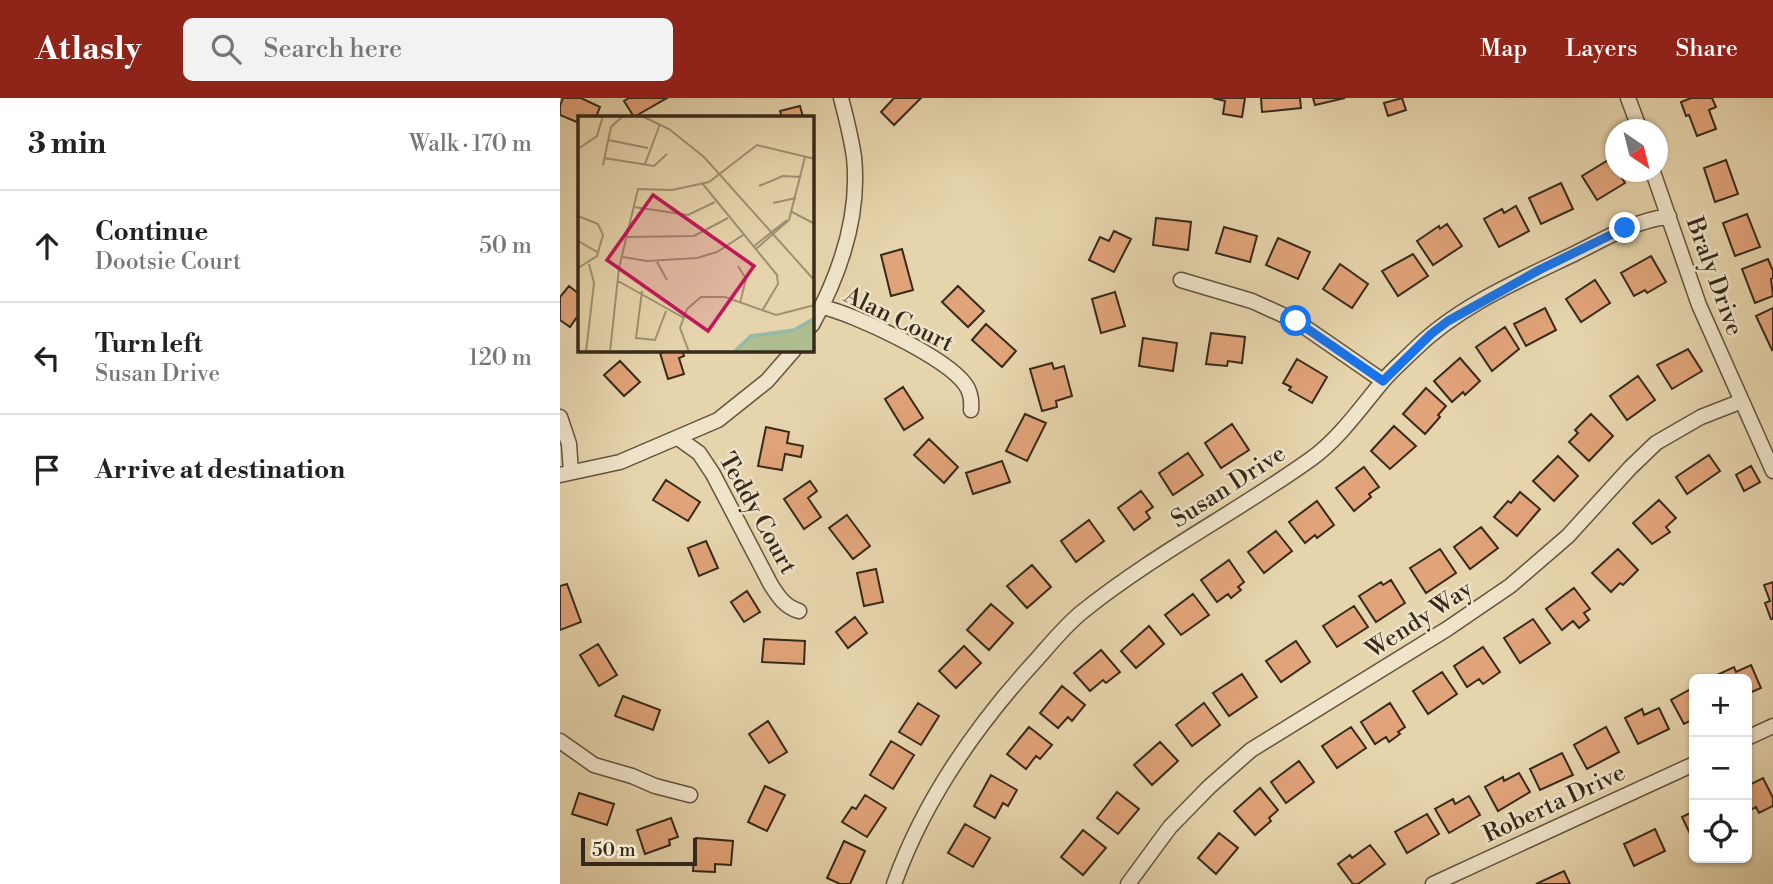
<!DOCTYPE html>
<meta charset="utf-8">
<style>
body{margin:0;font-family:"Libre Bodoni",serif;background:#f2f2f2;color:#222}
.controls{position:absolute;right:21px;bottom:21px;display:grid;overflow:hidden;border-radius:10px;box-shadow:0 2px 5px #0004}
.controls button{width:63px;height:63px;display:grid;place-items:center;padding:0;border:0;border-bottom:2px solid #e0e0e0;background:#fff;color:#222;font:35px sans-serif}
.compass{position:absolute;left:1045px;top:21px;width:63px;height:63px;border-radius:50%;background:#fff;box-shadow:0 2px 5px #0004;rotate:145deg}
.scale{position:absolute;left:21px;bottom:18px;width:116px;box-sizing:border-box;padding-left:7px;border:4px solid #372a1a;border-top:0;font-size:19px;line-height:24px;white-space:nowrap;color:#372a1a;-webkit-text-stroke:5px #efe3c9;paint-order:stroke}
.stop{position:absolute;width:21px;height:21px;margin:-16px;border:5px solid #1a73e8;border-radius:50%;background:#fff}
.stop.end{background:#1a73e8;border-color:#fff;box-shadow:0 2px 7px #0008}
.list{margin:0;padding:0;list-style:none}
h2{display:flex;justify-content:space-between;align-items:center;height:91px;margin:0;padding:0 28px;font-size:30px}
h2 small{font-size:23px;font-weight:400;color:#767676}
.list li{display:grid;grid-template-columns:46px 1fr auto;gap:21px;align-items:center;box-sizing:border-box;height:112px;padding:0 28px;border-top:2px solid #e0e0e0}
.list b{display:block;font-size:26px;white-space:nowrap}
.list p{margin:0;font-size:23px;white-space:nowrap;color:#767676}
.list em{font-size:23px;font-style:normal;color:#767676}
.icon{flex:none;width:38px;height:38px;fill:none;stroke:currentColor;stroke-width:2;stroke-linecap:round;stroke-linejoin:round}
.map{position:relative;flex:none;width:1213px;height:786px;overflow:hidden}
header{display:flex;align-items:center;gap:42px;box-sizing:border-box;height:98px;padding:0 35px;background:#8f2418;color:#fff}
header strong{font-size:33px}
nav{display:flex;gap:38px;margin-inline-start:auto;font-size:24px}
.search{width:490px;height:63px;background:#f2f2f2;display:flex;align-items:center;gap:18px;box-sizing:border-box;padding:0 24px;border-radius:10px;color:#767676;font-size:26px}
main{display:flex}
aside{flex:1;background:#fff}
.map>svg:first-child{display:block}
.building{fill:#e1a379;stroke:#372a1a;stroke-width:2}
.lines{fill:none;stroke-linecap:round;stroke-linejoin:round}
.minor-casing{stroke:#63543e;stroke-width:17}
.minor{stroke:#efe3c9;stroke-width:14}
.route{stroke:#1a73e8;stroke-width:9}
.labels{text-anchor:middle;stroke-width:5;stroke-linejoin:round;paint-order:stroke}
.street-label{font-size:24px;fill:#372a1a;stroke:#efe3c9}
.inset-river{fill:none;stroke:#97b9a5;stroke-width:3.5}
.inset-road{fill:none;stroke:#a09072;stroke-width:2}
.view{fill:#c2185b;fill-opacity:0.15;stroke:#c2185b;stroke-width:3.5}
.inset-edge{fill:none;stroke:#372a1a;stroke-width:3.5}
</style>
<header>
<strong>Atlasly</strong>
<div class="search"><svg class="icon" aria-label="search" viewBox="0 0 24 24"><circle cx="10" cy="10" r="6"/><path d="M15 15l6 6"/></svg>Search here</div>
<nav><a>Map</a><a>Layers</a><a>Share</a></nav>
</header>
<main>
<aside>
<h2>3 min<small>Walk · 170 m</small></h2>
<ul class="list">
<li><svg class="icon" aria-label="ahead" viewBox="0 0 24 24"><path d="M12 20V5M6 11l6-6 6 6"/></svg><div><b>Continue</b><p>Dootsie Court</p></div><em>50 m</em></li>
<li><svg class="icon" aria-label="left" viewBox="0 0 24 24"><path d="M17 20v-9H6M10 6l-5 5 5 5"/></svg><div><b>Turn left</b><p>Susan Drive</p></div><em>120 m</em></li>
<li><svg class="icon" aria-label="arrive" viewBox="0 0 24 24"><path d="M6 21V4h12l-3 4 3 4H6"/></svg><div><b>Arrive at destination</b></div></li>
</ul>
</aside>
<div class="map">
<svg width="1213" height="786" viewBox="0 0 1213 786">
<rect width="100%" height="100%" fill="#e6d4ac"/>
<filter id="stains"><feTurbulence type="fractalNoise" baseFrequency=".00286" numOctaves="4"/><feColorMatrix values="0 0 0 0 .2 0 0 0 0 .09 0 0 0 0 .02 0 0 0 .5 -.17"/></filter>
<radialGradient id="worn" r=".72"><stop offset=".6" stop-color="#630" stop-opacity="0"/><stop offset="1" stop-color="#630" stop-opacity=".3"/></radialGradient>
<path class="building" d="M3,0h18l19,9 -4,10h-17v6l-19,-8v-9z
M69,0h38l-33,19 -10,-16z
M334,0h27l-27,27 -13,-13z
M653,0h32l-3,19 -19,-3 2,-13z
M701,0h39l1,10 -39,4z
M753,0h32l-30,7z
M842,0l4,12 -18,6 -4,-13z
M1131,0h21l4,9 -7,3 7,19 -19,7 -8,-21 -3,1 -5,-14z
M240,8l3,11h-21l-2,-6z
M1050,61l6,13h2l7,11 -28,17 -15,-24z
M1166,62l12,34 -23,8 -11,-34z
M1001,85l12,26 -32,15 -12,-26z
M956,108l13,25 -30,16 -15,-28 18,-10 2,4z
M1187,116l13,33 -25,9 -12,-33z
M596,120l35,4 -3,28 -35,-5z
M887,126l15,22 -29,19 -16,-24 22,-15 1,3z
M664,129l33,9 -7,26 -34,-9z
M554,133l17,8 -17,33 -25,-12 11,-23 9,4z
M718,140l32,14 -12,27 -32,-14z
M342,151l11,41 -22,6 -10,-41z
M853,156l15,22 -30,20 -16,-25z
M1091,158l15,26 -19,11 -2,-3 -11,6 -13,-23z
M1208,161l5,12v7l-2,1 2,17 -18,7 -13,-34z
M780,166l28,20 -16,24 -29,-19z
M1035,182l15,23 -29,19 -15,-23z
M9,188l10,8v20l-9,13 -10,-7v-23z
M398,188l26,25 -16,16 -26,-25z
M555,194l10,34 -24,7 -9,-34z
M985,210l11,22 -30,16 -12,-22z
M1213,210v41l-1,1 -16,-34z
M426,226l30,27 -14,16 -30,-27z
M945,229l14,22 -27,22 -16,-24z
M651,235l34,4 -3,26 -14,-2 -1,5 -21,-2z
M583,240l34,5 -4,28 -34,-5z
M1128,251l14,22 -30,18 -15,-24z
M111,252h11l2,6 -5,2 5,16 -16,5 -8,-26z
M900,260l20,23 -15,14 -2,-3 -11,10 -18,-21z
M737,261l30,18 -15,26 -23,-13 2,-3 -8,-4z
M60,263l20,21 -16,14 -20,-21z
M492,265l2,6 10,-3 8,30 -16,5 1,6 -15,4 -12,-42z
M1078,278l17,24 -28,20 -17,-24z
M343,289l20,31 -19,12 -19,-31z
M866,290l20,18 -8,9 2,2 -15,17 -22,-20z
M465,316l21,9 -19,38 -21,-10z
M1031,316l22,22 -24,25 -20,-19 9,-9 -3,-3z
M672,326l17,26 -28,18 -16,-25z
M834,328l22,20 -26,23 -19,-18z
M206,329l23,5 -2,11 16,3 -2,11 -16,-3 -3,16 -24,-4z
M369,341l29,28 -14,16 -30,-28z
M628,355l15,22 -30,20 -14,-22z
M1149,357l11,16 -33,23 -11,-17z
M998,358l20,20 -24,25 -21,-20z
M442,363l8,21 -37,12 -7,-21z
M1191,368l9,16 -16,9 -8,-16z
M804,369l15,20 -10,7 2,3 -17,14 -18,-23z
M106,382l34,22 -12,19 -35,-21z
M250,383l7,10 -9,7 13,19 -17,12 -20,-30z
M581,393l12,16 -7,5 4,6 -16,12 -16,-22z
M960,394l20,17 -23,27 -23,-19 14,-16 3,2z
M1099,402l17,18 -10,9 4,5 -18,12 -19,-21z
M757,403l17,24 -17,13 -2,-3 -10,8 -16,-21z
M287,417l23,31 -17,13 -24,-31z
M529,422l15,21 -28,21 -15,-21z
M921,429l17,21 -28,21 -16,-22z
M716,433l16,20 -28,22 -16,-21z
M146,443l12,27 -19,8 -11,-28z
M880,451l16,24 -30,20 -16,-25z
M1058,451l20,21 -15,15 -3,-2 -9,9 -19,-19z
M669,462l15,22 -6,5 3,3 -10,8 -3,-4 -11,8 -16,-22z
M472,467l19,22 -24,21 -20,-22z
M316,471l7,33 -19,4 -7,-33z
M831,482l14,23 -29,19 -17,-26 22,-14 2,3z
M1213,484v37h-2l-6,-16 5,-2 -6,-16z
M7,486l14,38 -21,8v-44z
M1014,490l16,21 -6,4 5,7 -10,8 -6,-7 -11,9 -16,-21z
M187,493l13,21 -16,10 -13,-20z
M633,496l16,21 -28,20 -16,-20z
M431,506l22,19 -24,27 -22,-20z
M794,508l14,21 -31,20 -14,-21z
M295,519l12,16 -19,15 -12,-16z
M973,521l17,24 -30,20 -16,-25z
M589,528l15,18 -28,24 -15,-17z
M204,541l41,2 -1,23 -42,-2z
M736,543l14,21 -29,20 -15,-21z
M38,546l19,31 -18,11 -19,-31z
M404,548l17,17 -25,25 -17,-17z
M923,549l17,25 -17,12 -4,-5 -12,8 -13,-21z
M541,552l19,22 -14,11 -3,-3 -13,11 -16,-18z
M1191,567l10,23 -14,6v-15h-28l-2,-4 17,-8 2,5z
M882,574l15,22 -29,20 -15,-23z
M682,576l15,23 -28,19 -16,-23z
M502,588l23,19 -13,16 -4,-4 -10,11 -18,-15z
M1129,592l3,4 2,-1v26l-10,5 -13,-24z
M63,598l37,14 -7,20 -38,-14z
M358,605l21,13 -18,29 -22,-13z
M644,605l16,22 -28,21 -16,-21z
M830,605l15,24 -7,5 2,2 -11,8 -3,-5 -11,7 -14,-22z
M1099,610l10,21 -31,15 -13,-26 17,-9 2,6z
M208,623l19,31 -18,11 -20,-29z
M469,629l23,18 -12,14 -4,-3 -10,13 -19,-15z
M791,629l15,21 -29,20 -15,-22z
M1046,629l13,25 -32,17 -13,-24z
M331,643l23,14 -21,34 -23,-14z
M600,644l18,19 -26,24 -18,-20z
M1002,655l11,22 -33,15 -10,-21z
M739,663l15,21 -28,21 -15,-21z
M959,675l11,19 -32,19 -13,-24 18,-10 1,4z
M431,677l26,15 -9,16 -5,-3 -8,15 -21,-12z
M1203,680l10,20v8l-14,7 -3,-6 -9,5v-26z
M205,688l20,9 -18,36 -19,-9z
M700,690l18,22 -9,8 2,3 -16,14 -21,-24z
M557,694l22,17 -21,25 -21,-16z
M19,695l35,11 -7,21 -35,-11z
M305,697l21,13 -19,29 -25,-15 10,-15 4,2z
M909,698l11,19 -31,18 -14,-24 18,-10 2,5z
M1134,713v26l-2,1 -10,-21z
M867,716l12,20 -32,19 -12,-21z
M111,720l7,19 -9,3 1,5 -25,9 -8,-24z
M405,726l25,14 -17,29 -25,-14z
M1095,731l10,22 -31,15 -10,-22z
M523,732l23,18 -23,27 -22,-18z
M659,735l19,15 -22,26 -18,-16z
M136,740l37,3 -2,24 -16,-1v8l-22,-1z
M284,743l21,10 -15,33h-10l-13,-6z
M810,747l15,19 -27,20h-5l-15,-20 12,-9 2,3z
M1004,773l6,13h-34z"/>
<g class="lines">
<g class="minor-casing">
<path id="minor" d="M1068,0l12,32
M1093,74l46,133 74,166
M621,182l71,21 44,20 87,60
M262,209c33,7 123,50 143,77 6,8 7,16 6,26
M252,227c28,-51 48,-110 42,-168 -3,-20 -8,-40 -13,-59
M0,319l9,27 2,28
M118,340l21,15 14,21 58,111c7,11 14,22 28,26
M0,377l60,-13 98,-42 49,-39 27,-31
M1187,640l26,-12
M0,643l34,24 38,11 23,10 35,9
M334,786c30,-84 84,-161 144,-226 14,-16 28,-33 44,-46 72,-58 155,-100 229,-153 29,-21 50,-52 72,-78 9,-11 20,-20 30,-30 45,-45 107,-71 163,-98 32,-16 56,-31 93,-37
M568,786l42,-57 39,-40 42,-37 196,-121 63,-43 58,-50 62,-68 26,-25 45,-26 41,-16
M873,786l261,-120"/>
</g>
<use href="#minor" class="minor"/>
</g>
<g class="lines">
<path class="route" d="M736,223l87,60 48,-47 17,-13 91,-51 86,-42"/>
</g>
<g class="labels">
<g class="street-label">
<text transform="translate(1155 178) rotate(70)" y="8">Braly Drive</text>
<text transform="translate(339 221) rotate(26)" y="8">Alan Court</text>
<text transform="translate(668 388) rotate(-33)" y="8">Susan Drive</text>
<text transform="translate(198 415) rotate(61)" y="8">Teddy Court</text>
<text transform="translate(859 521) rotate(-33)" y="8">Wendy Way</text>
<text transform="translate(994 705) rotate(-25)" y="8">Roberta Drive</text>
</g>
</g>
<g transform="translate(18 18)">
<rect width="236" height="236" fill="#e6d4ac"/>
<path d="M236,202v34h-80l17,-16 43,-6z" fill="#aebe8e"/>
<path class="inset-river" d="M156,236l17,-16 43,-6 21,-12"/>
<path class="inset-road" d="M64,0l27,13 35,28 111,124M30,24l40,8M0,33l19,-13 6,-20M26,42l50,8 13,-12M67,48l15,-40M25,49l8,-38 12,-11M124,67l75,92 1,9 -16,27M181,70l24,-10 18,1M195,87l23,-5M56,91l54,8 27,-13M214,96l23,12M0,100l20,8 5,11 -6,21 -19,12M49,121l67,-1 34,-18M0,125l21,12M175,131l34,-27M178,133l33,-29 16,-63M45,141l24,4 50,-3 20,-6 26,-17M78,144l11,20M160,150l8,13 -6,24M40,165l66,37M64,175l-6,47 19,2 11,-29M8,236l8,-69 -5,-19M32,236l9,-84 19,-79 34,1 37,-8 48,-37 58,14M111,236l-9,-24 7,-19 14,-12h24l51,18 39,-10"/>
<path class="view" d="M75,79l101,71 -46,65 -101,-71z"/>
<rect width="236" height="236" class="inset-edge"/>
</g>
<rect width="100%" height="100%" filter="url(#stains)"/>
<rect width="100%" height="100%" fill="url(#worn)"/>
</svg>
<div class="controls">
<button>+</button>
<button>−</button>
<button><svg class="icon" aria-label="locate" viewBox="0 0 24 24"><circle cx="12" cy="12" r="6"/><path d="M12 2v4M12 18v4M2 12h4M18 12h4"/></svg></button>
</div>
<svg class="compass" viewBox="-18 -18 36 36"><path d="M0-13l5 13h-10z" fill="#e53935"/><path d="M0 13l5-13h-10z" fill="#767676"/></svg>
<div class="scale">50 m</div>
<div class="stop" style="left:736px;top:223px"></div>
<div class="stop end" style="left:1065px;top:130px"></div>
</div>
</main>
